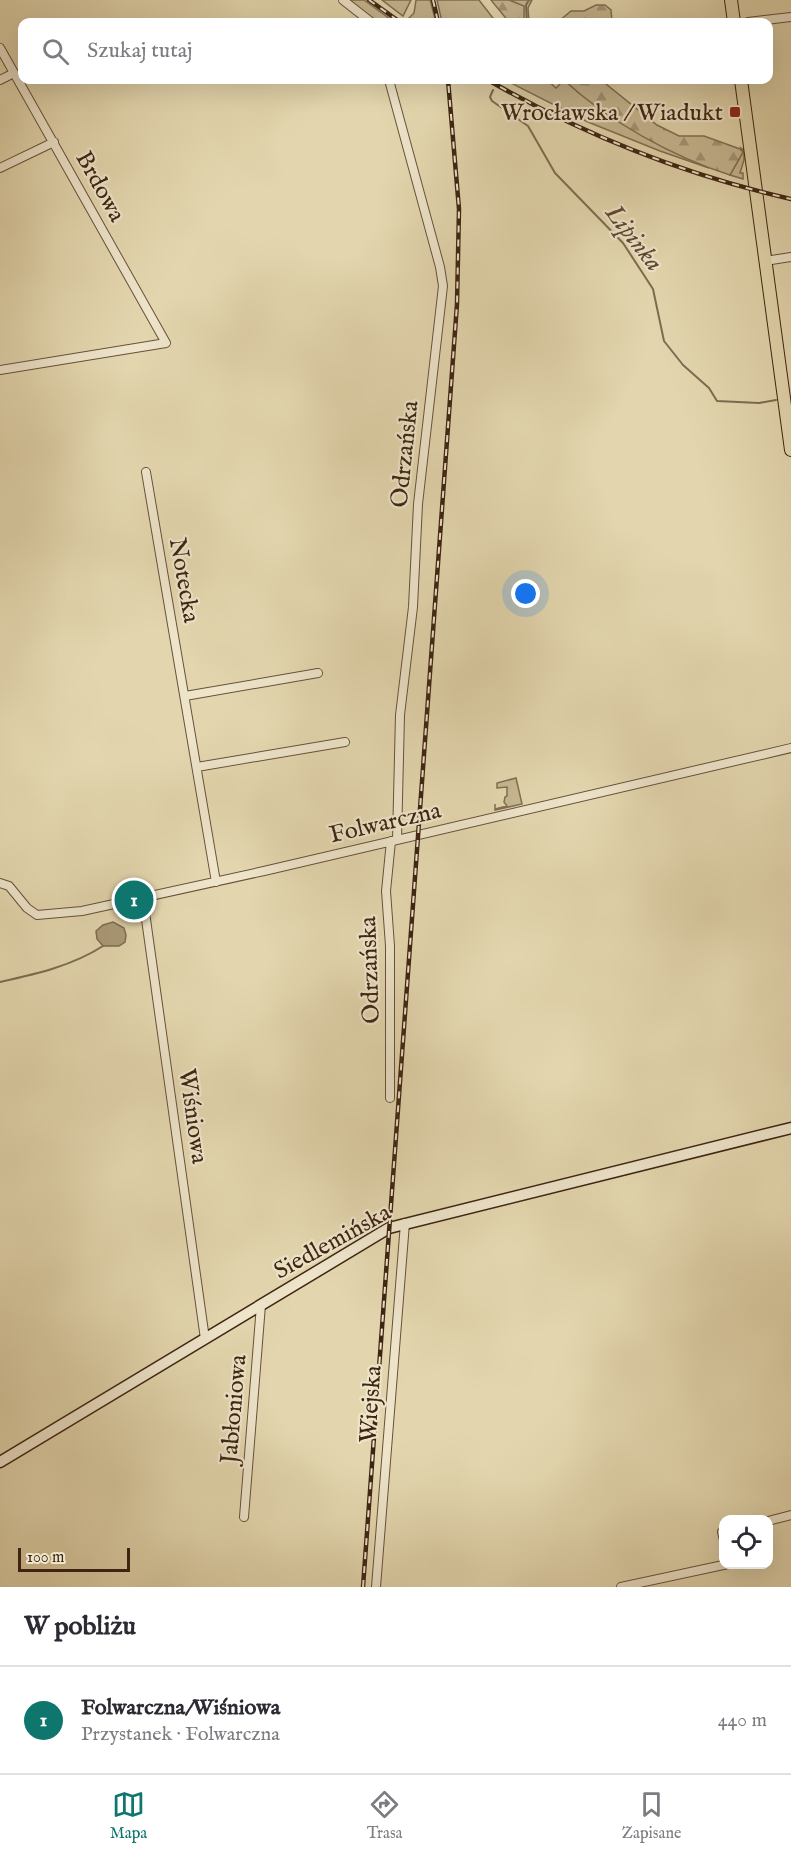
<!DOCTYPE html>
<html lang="pl">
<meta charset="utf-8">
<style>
body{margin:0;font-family:"IM FELL English",serif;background:#f2f2f3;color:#2b2b33}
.controls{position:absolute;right:18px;bottom:18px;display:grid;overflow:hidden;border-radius:12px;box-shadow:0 6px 24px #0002}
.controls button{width:54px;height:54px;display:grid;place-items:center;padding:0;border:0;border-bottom:2px solid #e1e1e2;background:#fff;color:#2b2b33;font:30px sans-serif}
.scale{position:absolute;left:18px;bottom:15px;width:112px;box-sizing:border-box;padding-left:6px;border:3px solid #3e2512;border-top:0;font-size:16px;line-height:21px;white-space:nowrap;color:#3e2512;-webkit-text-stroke:4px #ede4ca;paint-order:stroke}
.you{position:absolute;left:526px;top:594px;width:21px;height:21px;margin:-15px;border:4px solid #fff;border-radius:50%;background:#1a73e8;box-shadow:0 0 0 9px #1a73e833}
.badge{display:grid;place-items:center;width:39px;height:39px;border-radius:50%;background:#0f766e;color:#fff;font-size:20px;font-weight:700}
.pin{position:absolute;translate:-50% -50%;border:3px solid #fff;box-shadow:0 2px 6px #0006}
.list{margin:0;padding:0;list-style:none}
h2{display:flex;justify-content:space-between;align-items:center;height:78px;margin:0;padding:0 24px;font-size:26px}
h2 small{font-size:20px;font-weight:400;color:#7c7c81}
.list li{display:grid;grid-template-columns:39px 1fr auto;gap:18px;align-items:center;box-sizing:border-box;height:108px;padding:0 24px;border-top:2px solid #e1e1e2}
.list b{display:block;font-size:22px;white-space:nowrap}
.list p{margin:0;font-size:20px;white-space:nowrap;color:#7c7c81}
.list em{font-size:20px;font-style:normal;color:#7c7c81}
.icon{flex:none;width:33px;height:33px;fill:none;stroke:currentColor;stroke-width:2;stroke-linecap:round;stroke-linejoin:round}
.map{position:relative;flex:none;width:791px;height:1587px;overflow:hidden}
.search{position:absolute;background:#fff;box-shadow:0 6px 24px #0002;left:18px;right:18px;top:18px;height:66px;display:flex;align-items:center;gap:15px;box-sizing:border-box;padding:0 21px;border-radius:12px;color:#7c7c81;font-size:22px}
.sheet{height:186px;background:#fff}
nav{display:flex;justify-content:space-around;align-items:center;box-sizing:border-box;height:84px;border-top:2px solid #e1e1e2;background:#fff;font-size:16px;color:#7c7c81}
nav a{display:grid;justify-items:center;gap:3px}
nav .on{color:#0f766e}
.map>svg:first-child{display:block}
.green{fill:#c7b893;stroke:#826e52;stroke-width:1.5}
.forest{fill:url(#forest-firs);stroke:#826e52;stroke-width:1.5}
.water{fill:#ab9a79;stroke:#7f6b50;stroke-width:1.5}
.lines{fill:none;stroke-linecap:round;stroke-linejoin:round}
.stream{stroke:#7f6b50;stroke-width:2}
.street-casing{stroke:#675139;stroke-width:10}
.secondary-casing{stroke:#3e2512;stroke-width:13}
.primary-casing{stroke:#3e2512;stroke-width:14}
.street{stroke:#ede4ca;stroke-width:8}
.secondary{stroke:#ede4ca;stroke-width:10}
.primary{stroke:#e3d6ae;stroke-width:12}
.rail-casing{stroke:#3e2512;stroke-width:4.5}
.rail{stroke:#ede4ca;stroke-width:2;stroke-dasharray:7;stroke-linecap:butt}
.poi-dot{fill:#8f2418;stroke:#ede4ca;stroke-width:2}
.labels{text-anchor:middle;stroke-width:4.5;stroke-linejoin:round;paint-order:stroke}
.poi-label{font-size:24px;fill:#3e2512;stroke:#ede4ca;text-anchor:end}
.street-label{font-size:24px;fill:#3e2512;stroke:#ede4ca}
.water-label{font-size:26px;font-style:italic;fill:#5f4831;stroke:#ede4ca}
</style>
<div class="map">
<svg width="791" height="1587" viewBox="0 0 791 1587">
<defs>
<pattern id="forest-firs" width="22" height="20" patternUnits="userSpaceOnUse" patternTransform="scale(1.5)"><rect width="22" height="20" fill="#c7b893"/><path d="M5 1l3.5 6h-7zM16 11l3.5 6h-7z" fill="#a39577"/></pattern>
</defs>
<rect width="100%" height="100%" fill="#e3d6ae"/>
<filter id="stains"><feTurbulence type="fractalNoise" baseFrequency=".00333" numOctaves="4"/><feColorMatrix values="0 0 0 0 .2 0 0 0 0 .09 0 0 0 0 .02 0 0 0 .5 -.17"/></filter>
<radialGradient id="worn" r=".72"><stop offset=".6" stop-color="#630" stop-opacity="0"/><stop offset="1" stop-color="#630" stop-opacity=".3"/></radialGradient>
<path class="green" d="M346,0h18l30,22h-20z
M382,0h29l-8,16z
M416,0h14l6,22h-23l-5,-3 6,-6z
M437,0h42l17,22h-54z
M509,0h23l-4,8 1,14h-5z
M505,80h42l9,8 8,-8c42,39 94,64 145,88l-49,-17 -72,-29z
M741,148l3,2v10l-4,13h3v6l-13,-4 13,-23z
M516,778l6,26 -27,6v-6v5l12,-3 -3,-4 1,-5 2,-1v-9l-10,1v-5z"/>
<path class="forest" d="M491,0h18l15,6v16h-15z
M596,5h9l6,5 1,12h-54l13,-11h13z
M564,80h37l56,45 22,11h25l36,13 3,3 -13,23c-57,-18 -122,-54 -166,-95z"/>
<path class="water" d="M113,922l11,6 2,7 -1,7 -6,4h-16l-6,-7 -1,-8 7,-6z"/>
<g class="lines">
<path class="stream" d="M527,22l-1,-17 3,-5
M493,90l-3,7 2,4 36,25 27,47 68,70 30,46 11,52 19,24 26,23 8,13 42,2 17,-3
M0,982c36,-8 72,-16 103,-36"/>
<g class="street-casing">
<path id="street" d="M343,0l28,22
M748,22l43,-5
M0,48l166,295 -166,27
M0,80l14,-7
M389,80l51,187 3,19 -25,218 -5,103 -13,108 -3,125
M0,168l54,-26
M765,261l26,-4
M146,472l70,410
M185,696l133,-23
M197,767l148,-25
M0,883l9,3 18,22 10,7 45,-4 182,-40 527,-123
M143,898l62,441
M390,1098v-152l-4,-55 5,-50
M244,1517l17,-212
M768,1521l23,-6
M724,1531l-2,1 2,8
M376,1587l29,-364
M621,1587l107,-23"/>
</g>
<g class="secondary-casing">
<path id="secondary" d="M0,1462l389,-234 402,-100"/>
</g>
<g class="primary-casing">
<path id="primary" d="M731,0l3,22
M741,80l50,370"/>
</g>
<use href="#street" class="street"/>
<use href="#secondary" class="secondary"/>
<use href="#primary" class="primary"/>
<g class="rail-casing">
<path id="rail" d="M369,0l31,22
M433,0l5,22
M488,80c94,54 197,95 303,119
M363,1587l94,-1283 2,-95 -11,-129"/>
</g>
<use href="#rail" class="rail"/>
</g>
<rect class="poi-dot" x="729" y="106" width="12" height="12" rx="3"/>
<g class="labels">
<g class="poi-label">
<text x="723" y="120">Wrocławska / Wiadukt</text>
</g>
<g class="street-label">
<text transform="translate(101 186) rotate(61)" y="8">Brdowa</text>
<text transform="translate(404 454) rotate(-84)" y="8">Odrzańska</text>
<text transform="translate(185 580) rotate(80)" y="8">Notecka</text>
<text transform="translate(385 822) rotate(-13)" y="8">Folwarczna</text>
<text transform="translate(369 970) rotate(-92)" y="8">Odrzańska</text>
<text transform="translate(194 1116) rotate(82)" y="8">Wiśniowa</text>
<text transform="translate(332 1241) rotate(-29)" y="8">Siedlemińska</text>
<text transform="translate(370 1404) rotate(-86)" y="8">Wiejska</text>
<text transform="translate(233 1409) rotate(-85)" y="8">Jabłoniowa</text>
</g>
<g class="water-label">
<text transform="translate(635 237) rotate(52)" y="9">Lipinka</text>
</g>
</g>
<rect width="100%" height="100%" filter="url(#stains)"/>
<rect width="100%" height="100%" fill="url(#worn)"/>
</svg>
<div class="controls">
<button><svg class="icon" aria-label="locate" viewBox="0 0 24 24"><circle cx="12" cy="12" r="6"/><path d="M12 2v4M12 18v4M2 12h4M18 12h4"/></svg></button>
</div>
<div class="scale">100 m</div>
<div class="you"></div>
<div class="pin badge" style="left:134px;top:900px">1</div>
<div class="search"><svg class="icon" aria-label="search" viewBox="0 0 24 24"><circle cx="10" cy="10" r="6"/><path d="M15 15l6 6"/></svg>Szukaj tutaj</div>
</div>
<section class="sheet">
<h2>W pobliżu<small></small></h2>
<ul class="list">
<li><span class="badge">1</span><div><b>Folwarczna/Wiśniowa</b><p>Przystanek · Folwarczna</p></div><em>440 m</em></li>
</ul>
</section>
<nav>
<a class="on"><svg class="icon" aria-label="map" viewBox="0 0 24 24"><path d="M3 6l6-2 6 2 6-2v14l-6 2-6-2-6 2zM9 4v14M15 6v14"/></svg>Mapa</a>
<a><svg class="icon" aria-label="directions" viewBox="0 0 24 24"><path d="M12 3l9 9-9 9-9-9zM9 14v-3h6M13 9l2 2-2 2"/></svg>Trasa</a>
<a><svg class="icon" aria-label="saved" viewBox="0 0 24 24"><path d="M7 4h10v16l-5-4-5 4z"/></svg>Zapisane</a>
</nav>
